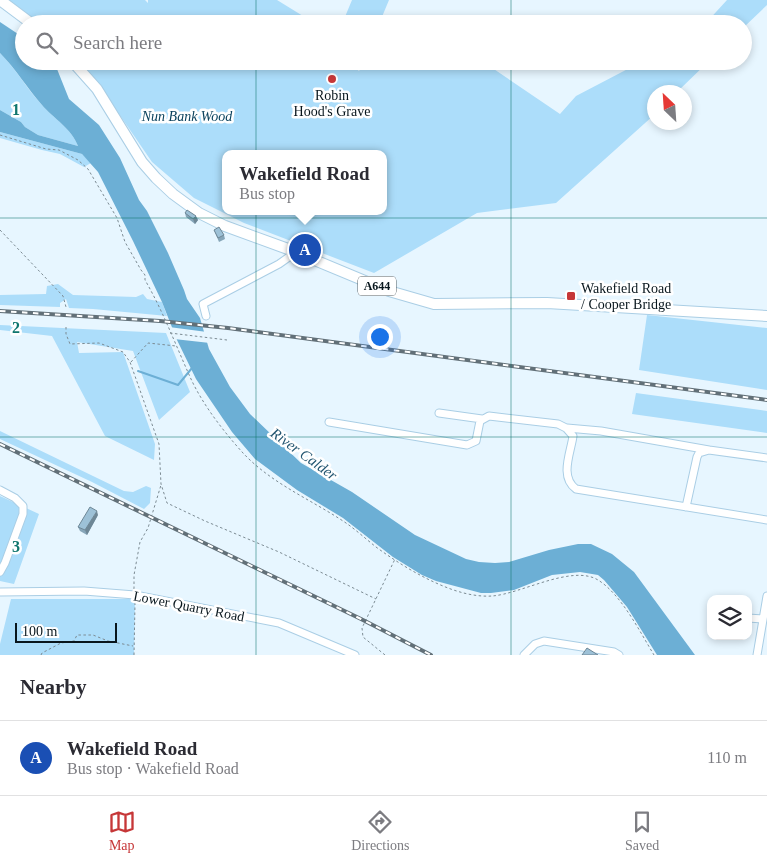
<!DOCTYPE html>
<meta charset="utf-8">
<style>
body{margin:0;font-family:"Times New Roman",serif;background:#f7f7f7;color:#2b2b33}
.controls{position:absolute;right:15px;bottom:15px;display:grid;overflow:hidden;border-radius:10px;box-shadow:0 2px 8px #0003}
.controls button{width:45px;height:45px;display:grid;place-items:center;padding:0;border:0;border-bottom:1px solid #e1e1e2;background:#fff;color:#2b2b33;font:25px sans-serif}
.compass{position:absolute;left:647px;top:85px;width:45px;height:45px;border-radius:50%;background:#fff;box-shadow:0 2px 8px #0003;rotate:335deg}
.scale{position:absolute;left:15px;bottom:12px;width:102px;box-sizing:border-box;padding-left:5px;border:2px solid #08161d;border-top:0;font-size:14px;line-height:18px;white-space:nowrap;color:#08161d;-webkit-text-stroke:4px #fff;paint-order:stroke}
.you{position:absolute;left:379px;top:336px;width:18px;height:18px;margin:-12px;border:4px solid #fff;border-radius:50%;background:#1a73e8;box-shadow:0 0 0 8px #1a73e833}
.badge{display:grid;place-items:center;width:32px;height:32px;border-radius:50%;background:#c63738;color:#fff;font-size:16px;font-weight:700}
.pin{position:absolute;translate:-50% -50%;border:2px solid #fff;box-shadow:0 1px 5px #0006}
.popup{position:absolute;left:222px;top:150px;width:165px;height:65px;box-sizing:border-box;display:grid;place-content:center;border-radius:10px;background:#fff;filter:drop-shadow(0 1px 4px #0005);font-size:16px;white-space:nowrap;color:#7c7c81}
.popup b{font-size:19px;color:#2b2b33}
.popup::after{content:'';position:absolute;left:50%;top:100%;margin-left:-10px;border:10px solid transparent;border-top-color:#fff}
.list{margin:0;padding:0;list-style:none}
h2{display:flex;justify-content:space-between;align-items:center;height:65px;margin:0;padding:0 20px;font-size:21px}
h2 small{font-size:16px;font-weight:400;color:#7c7c81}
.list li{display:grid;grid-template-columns:32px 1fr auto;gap:15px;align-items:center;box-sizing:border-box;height:75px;padding:0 20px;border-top:1px solid #e1e1e2}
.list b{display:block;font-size:19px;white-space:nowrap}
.list p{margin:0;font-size:16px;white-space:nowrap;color:#7c7c81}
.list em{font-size:16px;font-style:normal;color:#7c7c81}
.icon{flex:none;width:28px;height:28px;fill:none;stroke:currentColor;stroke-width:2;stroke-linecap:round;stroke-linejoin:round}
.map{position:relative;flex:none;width:767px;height:655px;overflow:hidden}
.search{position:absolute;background:#fff;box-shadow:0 2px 8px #0003;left:15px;right:15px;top:15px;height:55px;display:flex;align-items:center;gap:12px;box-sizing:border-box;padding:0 18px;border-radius:28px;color:#7c7c81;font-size:19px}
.sheet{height:140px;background:#fff}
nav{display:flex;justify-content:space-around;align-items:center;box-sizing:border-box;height:70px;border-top:1px solid #e1e1e2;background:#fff;font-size:14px;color:#7c7c81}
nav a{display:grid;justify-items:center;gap:2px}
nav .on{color:#c63738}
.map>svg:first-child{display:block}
.green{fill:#acddfa;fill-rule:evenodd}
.water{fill:#6cafd5}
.pier{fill:#e7f6ff}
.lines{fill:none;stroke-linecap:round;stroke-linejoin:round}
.stream{stroke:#6cafd5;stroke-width:2}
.minor-casing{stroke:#aacee5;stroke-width:9}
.highway-casing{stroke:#aacee5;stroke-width:12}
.path{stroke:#7c8b93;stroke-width:1;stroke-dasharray:2.5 2.5;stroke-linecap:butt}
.minor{stroke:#fff;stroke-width:7}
.highway{stroke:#fff;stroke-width:10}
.rail-casing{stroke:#627078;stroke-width:4}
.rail{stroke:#fff;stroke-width:2;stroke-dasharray:5.5;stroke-linecap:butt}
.path-bridge{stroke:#7c8b93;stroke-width:1;stroke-dasharray:2.5 2.5;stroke-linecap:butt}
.wall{fill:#87a6b9}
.shaded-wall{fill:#6e8796}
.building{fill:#9dc1d7;stroke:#6e8796}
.grid{fill:none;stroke:#0f766e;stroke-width:1;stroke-opacity:0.55}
.poi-dot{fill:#c63738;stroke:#fff;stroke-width:2}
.labels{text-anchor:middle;stroke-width:5;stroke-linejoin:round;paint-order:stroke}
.shield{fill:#fff;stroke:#525c61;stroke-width:1}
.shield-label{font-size:12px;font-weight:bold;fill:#08161d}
.poi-label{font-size:14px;fill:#08161d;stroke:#fff}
.park-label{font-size:14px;font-style:italic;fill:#0b425d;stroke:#fff}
.street-label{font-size:14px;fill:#08161d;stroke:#fff}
.water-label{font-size:15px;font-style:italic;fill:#235671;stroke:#fff}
.grid-label{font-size:16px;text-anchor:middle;font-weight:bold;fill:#0f766e;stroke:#fff;stroke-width:5;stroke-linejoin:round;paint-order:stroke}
</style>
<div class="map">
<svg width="767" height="655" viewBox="0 0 767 655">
<rect width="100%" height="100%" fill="#e7f6ff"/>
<path class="green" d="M5,0h140l3,3v-3h129l39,24h-278z
M352,0h37l-10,24h-37z
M727,0h40v5l-24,23v-4h-38z
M0,53c16,16 27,36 42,52 11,13 30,24 36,41l-40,-11 -13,-8 -4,-5 -21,-12z
M76,61h286l-4,10 22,-10h102l78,53 16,-18 67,-35h66l-32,31h-23v23l-98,88 -79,10 -103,60 -130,-50 -50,-25 -42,-36 -55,-80zM226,154h158v57h-158z
M0,132l82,22 9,9 -7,4 -24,-13 -18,-4 -42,-12z
M58,284l15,11 63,2 7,-3 4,5 15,3 5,14 -74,-7 -24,-1 -3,-9 -6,4v4l-60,-2v-10l46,-1 1,-8z
M647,315l120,13v62l-128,-20z
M0,325l166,8 24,59 -31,28 -26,-69 -56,-9 2,11 44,-1 32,92 -1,16 -49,-24 -53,-100 -52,-6z
M636,393l131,18v22l-135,-19z
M0,431l124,60 9,1 13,-6 5,2 -1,15 -6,6 -52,-27 -92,-43z
M0,496l39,18 -25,70 -14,-3z
M11,599h124l-1,56h-134v-11z"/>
<path class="water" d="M0,22l24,16v23h26l7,8 12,30 30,26 21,33 19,42 8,11 21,42 16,37 3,9 13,19 9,31 21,38 20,27 51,49 51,29 63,43 51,24 13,3 16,1 14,-1 40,-12 29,-6h13l21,10 22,18 61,83h-38l-30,-48 -23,-27 -6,-5 -18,-3 -28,3 -38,15 -23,3h-10l-45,-12 -14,-6 -29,-18 -50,-39 -46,-28 -42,-31 -23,-27 -36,-53 -19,-39 -15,-38 -29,-61 -35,-69 -16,-18 -82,-22v-22l21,12 4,5 13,8 40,11c-6,-17 -25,-28 -36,-41 -15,-17 -26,-36 -42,-52z"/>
<path class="pier" d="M169,327l38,5 3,11 -36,-4z"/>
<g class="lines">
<path class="stream" d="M138,371l40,14 14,-17"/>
<g class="minor-casing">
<path id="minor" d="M206,316l-3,-12 76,-40 17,-12
M439,413l43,6
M329,422l138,23 9,-4 4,-20 9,-5 69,8 8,4 7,8c-2,16 -14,41 3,53l191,31
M567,428l34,3 108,19
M0,490l15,8 8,8v8l-18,49 -5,9
M686,507l11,-50 2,-4 10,-3 58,8
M0,592l84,-1 51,4 144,28 76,32
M748,618l15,1
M524,655l11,-11 9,-3 70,11 5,3
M757,655l10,-59"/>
</g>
<g class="highway-casing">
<path id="highway" d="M0,0l32,24
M72,61l25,28 45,73 14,16 17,16 26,19 26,13 63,23 101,42 45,13 113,-1 220,13"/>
</g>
<path class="path" d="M0,135l46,14 13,1 19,10 10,9 29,49 8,24 16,28 4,5v5c18,31 31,66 46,99 12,26 33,53 52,74 29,31 69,47 103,70 10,7 20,16 30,24 22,16 46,31 72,41 13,5 29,9 44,8 29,-2 80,-32 106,-16 23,14 42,52 56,75
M0,230l63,66 3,11
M66,327v7l4,10 29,-1 24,9 7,10 29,82 2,40 6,19 38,18 74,31 97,47
M131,362l17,-19 28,3
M134,589v-14l6,-33 8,-14 13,-43
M41,655l1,-2 19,-10 13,-2 3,-6h16l15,6 25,5
M134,655l1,-52
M385,655l-22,-18 -1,-9 33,-69"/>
<use href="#minor" class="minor"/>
<use href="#highway" class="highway"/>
<g class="rail-casing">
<path id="rail" d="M0,311l160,10 68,7 539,72
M0,444l361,175 70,36"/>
</g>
<use href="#rail" class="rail"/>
<path class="path-bridge" d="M170,333l57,7"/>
</g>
<path class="wall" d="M185,213l13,7 -3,4 -9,-7z
M214,230l10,5 1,4 -6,3z
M98,515l-11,20 -7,-4 -2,-4z"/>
<path class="shaded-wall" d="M196,216l2,4 -3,4 -2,-5z
M97,511l1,4 -11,20 -2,-5z"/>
<path class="building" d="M187,210l9,6 -3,3 -8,-6z
M219,227l5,8 -6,3 -4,-8z
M90,507l7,4 -12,19 -7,-3z
M587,648l11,7h-16z"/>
<path class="grid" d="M256,0v24M511,0v24M256,61v594M511,61v594M0,218h767M0,437h767"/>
<g class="poi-dot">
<circle cx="332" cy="79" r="5"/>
<rect x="566" y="291" width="10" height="10" rx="2.5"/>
</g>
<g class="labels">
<rect class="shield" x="358" y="276.5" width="38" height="19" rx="4"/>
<g class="shield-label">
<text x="377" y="290">A644</text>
</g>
<g class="poi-label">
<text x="332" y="100">Robin<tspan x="332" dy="16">Hood's Grave</tspan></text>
<text x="581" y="293" text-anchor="start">Wakefield Road<tspan x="581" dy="16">/ Cooper Bridge</tspan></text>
</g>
<g class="park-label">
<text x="187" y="121">Nun Bank Wood</text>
</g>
<g class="street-label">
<text transform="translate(189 606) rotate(11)" y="5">Lower Quarry Road</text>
</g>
<g class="water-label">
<text transform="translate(304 454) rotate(36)" y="5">River Calder</text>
</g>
</g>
<g class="grid-label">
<text x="16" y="115">1</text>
<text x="16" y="333">2</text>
<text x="16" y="552">3</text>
</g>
</svg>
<div class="controls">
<button><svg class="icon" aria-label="layers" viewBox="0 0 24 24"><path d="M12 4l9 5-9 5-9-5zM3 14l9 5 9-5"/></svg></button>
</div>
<svg class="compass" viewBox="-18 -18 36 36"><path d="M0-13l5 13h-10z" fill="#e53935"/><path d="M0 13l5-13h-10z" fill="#7c7c81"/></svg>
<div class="scale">100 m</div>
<div class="you"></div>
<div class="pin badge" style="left:305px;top:250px;background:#1a4fb4">A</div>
<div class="popup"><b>Wakefield Road</b>Bus stop</div>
<div class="search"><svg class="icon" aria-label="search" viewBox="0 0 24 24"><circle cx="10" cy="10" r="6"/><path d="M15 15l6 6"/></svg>Search here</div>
</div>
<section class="sheet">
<h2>Nearby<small></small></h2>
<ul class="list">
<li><span class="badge" style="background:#1a4fb4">A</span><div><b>Wakefield Road</b><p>Bus stop · Wakefield Road</p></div><em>110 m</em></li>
</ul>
</section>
<nav>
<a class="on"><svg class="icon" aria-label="map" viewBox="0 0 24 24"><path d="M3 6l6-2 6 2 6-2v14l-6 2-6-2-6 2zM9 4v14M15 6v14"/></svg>Map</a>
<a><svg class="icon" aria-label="directions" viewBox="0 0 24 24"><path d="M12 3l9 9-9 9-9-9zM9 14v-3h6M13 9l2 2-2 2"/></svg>Directions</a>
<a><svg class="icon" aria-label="saved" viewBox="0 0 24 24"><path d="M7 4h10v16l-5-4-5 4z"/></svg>Saved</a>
</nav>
